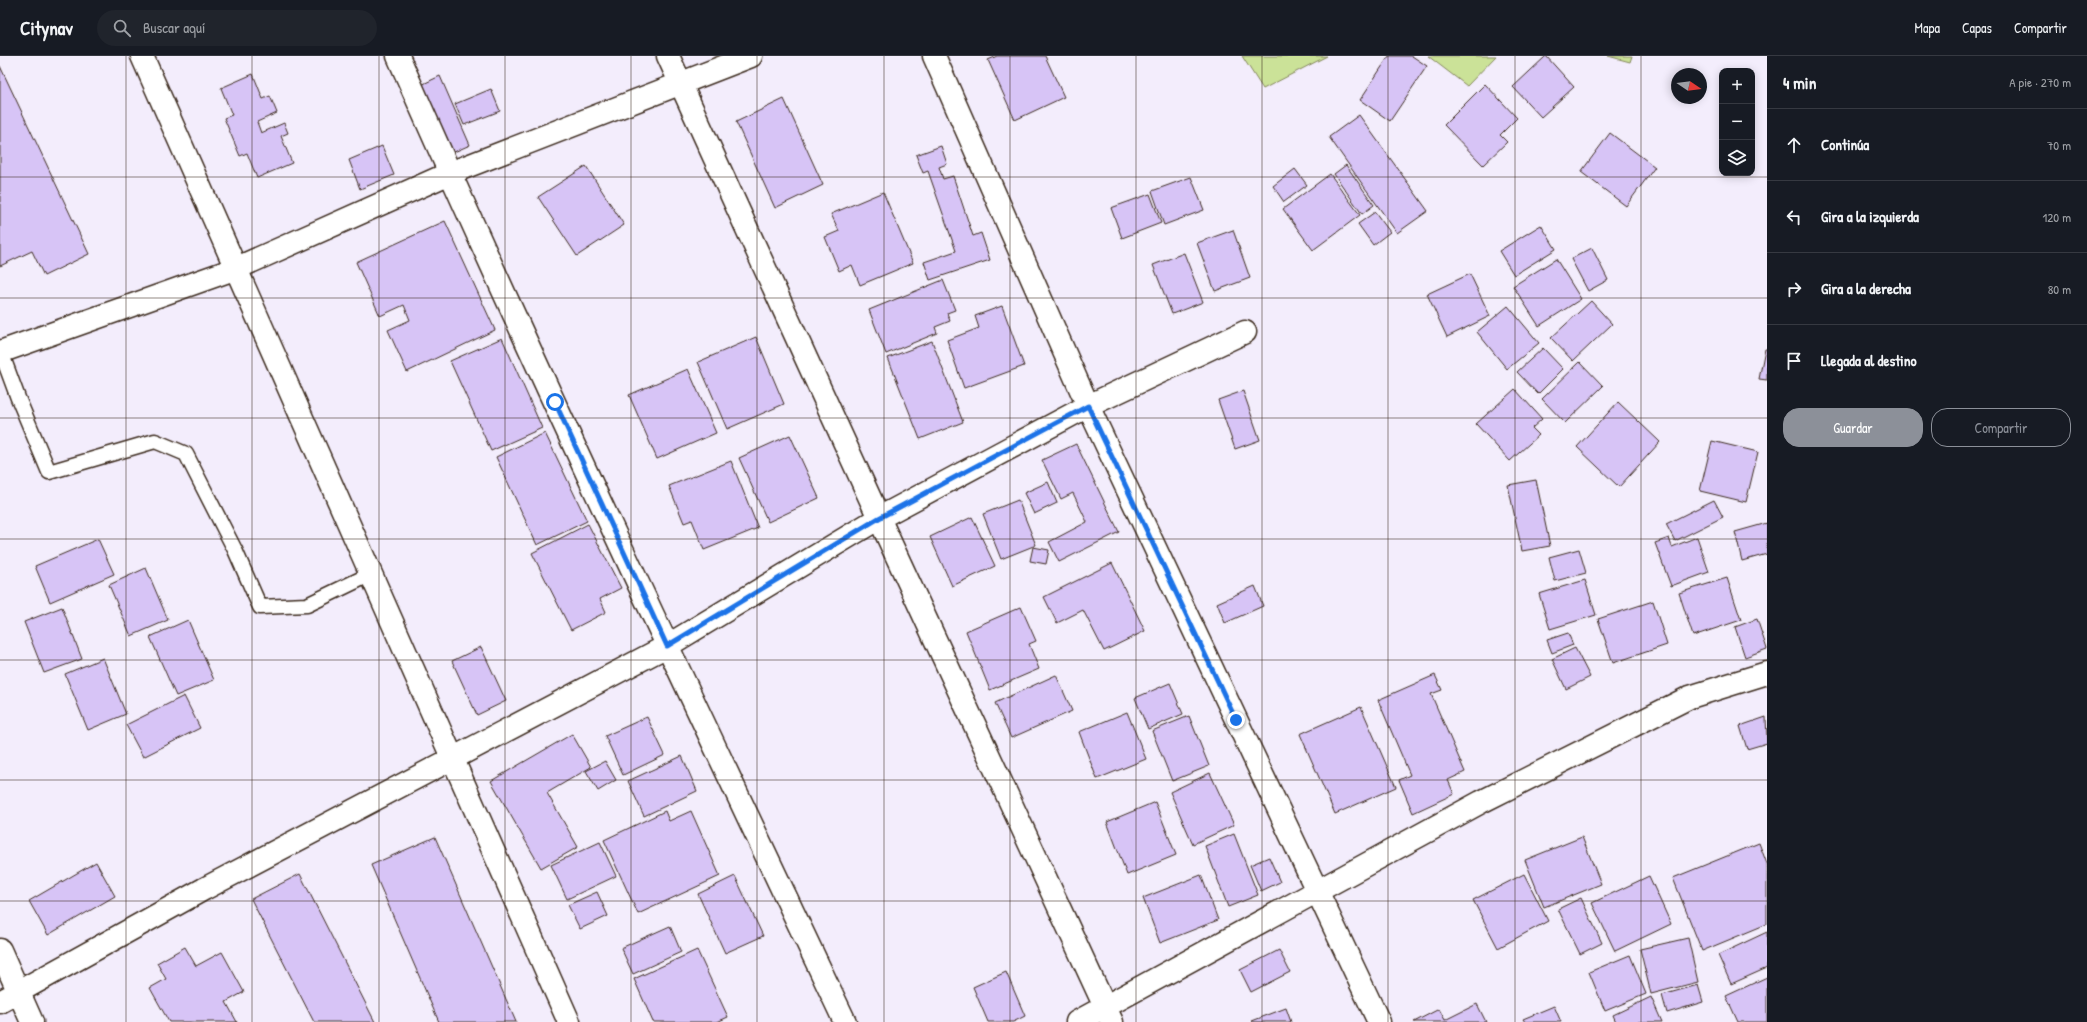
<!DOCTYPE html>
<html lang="es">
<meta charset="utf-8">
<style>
body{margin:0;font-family:"Patrick Hand",sans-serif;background:#20242c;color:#f1f3f6}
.controls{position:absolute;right:12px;top:12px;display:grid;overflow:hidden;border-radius:8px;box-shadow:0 2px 10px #0003}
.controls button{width:36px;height:36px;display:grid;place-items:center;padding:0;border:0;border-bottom:1px solid #363941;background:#171b24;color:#f1f3f6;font:20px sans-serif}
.compass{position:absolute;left:1671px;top:12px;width:36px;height:36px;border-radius:50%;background:#171b24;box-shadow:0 2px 10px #0003;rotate:103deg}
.stop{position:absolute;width:12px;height:12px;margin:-9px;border:3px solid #1a73e8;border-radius:50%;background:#fff}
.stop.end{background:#1a73e8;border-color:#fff;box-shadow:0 1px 4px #0008}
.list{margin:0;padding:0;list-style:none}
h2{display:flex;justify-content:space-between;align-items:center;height:52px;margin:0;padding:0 16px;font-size:17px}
h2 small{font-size:13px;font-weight:400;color:#9ea1a6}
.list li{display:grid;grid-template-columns:26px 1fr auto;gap:12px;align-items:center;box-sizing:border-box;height:72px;padding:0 16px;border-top:1px solid #363941}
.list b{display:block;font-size:15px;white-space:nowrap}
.list em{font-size:13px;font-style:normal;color:#9ea1a6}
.actions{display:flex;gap:8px;padding:12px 16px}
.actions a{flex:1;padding:9px 0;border:1px solid #8c9099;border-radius:16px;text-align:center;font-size:14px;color:#8c9099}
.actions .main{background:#8c9099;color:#fff}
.icon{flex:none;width:22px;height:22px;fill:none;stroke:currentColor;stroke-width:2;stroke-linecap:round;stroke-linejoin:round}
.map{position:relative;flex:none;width:1767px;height:966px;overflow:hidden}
header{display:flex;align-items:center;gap:24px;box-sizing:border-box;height:56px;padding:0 20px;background:#171b24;border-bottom:1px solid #363941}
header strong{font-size:19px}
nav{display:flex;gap:22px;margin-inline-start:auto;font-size:14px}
.search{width:280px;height:36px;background:#20242c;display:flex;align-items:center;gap:10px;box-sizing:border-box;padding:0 14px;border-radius:22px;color:#9ea1a6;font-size:15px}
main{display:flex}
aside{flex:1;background:#171b24}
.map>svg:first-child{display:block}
.green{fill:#cbe298;stroke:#83865b}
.building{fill:#d7c4f6;stroke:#3b2a1e}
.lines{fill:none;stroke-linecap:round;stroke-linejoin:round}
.service-casing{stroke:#3b2a1e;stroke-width:17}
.minor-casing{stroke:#3b2a1e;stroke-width:25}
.tertiary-casing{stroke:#3b2a1e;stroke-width:25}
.service{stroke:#fff;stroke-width:14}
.minor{stroke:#fff;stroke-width:22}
.tertiary{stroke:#fff;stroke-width:22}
.route{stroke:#1a73e8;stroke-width:5}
.grid{fill:none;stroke:#3b2a1e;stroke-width:1;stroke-opacity:0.55}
</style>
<header>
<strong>Citynav</strong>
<div class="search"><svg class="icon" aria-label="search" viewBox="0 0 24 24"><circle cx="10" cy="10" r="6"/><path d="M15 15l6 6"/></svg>Buscar aquí</div>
<nav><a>Mapa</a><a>Capas</a><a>Compartir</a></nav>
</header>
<main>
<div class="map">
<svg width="1767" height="966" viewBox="0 0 1767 966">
<rect width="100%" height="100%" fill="#f3edfc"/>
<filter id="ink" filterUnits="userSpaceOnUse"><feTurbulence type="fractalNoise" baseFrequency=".025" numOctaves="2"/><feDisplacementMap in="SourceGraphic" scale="8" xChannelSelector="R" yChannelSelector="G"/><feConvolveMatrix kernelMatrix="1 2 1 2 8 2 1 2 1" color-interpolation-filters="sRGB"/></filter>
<g filter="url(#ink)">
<path class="green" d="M1242,0h85l-64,33z
M1428,0h68l-29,30z
M1608,0h24l-2,6z"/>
<path class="building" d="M997,0h48l19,41 -49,23 -27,-60z
M1389,0h23l15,10 -37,55 -30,-21z
M1546,0l28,31 -33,30 -28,-30z
M0,10l89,188 -45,22 -12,-25 -32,15z
M253,18l10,25 7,-3 7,17 -20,9 4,11 23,-10 4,10 -7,3 11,27 -35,15 -10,-25 -7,3 -16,-38 8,-3 -11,-27z
M440,20l30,69 -25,11 -30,-68z
M1485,28l32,34 -17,17 7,7 -24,23 -39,-40z
M491,33l9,22 -36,14 -9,-21z
M784,43l39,86 -48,23 -39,-86z
M1359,59l69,96 -31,22 -68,-96z
M1610,77l45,34 -29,39 -45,-34z
M382,90l12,29 -34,14 -11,-29z
M941,90l6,18 -8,3 4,12 10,-3 20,60 8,-3 9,27 -60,20 -6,-18 32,-11 -28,-80 -5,2 -7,-18z
M1346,109l28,40 -12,9 -28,-40z
M586,110l38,59 -47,31 -39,-59z
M1295,113l12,16 -23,17 -11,-16z
M1330,118l30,41 -47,35 -30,-41z
M1191,121l13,33 -40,15 -12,-34z
M883,136l30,71 -53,22 -8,-20 -13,6 -14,-34 14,-6 -8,-17z
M1150,138l11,29 -39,15 -11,-30z
M1375,156l15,20 -17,13 -15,-21z
M445,165l50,109 -88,42 -19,-42 22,-10 -6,-15 -24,11 -24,-54z
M1541,169l15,24 -42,26 -15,-24z
M1233,174l17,48 -35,13 -18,-48z
M1592,192l16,32 -20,11 -17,-32z
M1184,197l19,49 -31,12 -19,-49z
M1556,203l25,40 -42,27 -26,-40z
M1470,218l20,42 -43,21 -20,-43z
M943,224l12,30 -8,3 3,8 -15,6 2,6 -51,21 -17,-44z
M1591,245l21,23 -39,37 -22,-23z
M1002,250l22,60 -60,22 -17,-48 32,-12 -4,-12z
M1508,250l31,37 -32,26 -30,-37z
M756,281l28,67 -57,25 -29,-67z
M502,282l40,90 -51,23 -41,-90z
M932,285l31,81 -43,17 -32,-81z
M1543,292l20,21 -25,25 -21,-22z
M1765,293h2v31l-8,-1z
M1580,306l23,24 -38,37 -23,-24z
M688,313l28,64 -59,26 -28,-64z
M1515,333l27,30 -10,9 7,7 -29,26 -34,-37z
M1243,335l17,49 -25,9 -17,-49z
M1618,346l42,40 -41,45 -42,-40z
M545,377l42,88 -50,24 -41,-88z
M790,379l29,63 -51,24 -29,-64z
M1712,385l46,11 -12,50 -46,-11z
M1076,388l43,88 -60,30 -10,-20 38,-20 -14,-29 -12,6 -19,-39z
M731,405l27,67 -54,22 -12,-30 -8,3 -15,-37z
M1536,424l14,66 -28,5 -14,-66z
M1048,426l9,21 -23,11 -10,-21z
M1018,444l18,45 -35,14 -18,-45z
M1714,444l9,17 -48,24 -9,-17z
M972,461l23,49 -43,20 -22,-49z
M1767,467v31l-25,7 -7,-29z
M588,468l33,64 -21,11 6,13 -35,18 -39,-77z
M1697,481l12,35 -38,14 -16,-43 14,-5 3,9z
M98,483l16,35 -64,28 -15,-36z
M1033,491l16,3 -3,14 -16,-3z
M1579,493l7,24 -31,8 -6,-24z
M1112,507l33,68 -41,20 -21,-41 -26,13 -13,-26z
M146,512l22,52 -37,16 -22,-51z
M1727,522l14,42 -48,16 -14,-43z
M1585,524l11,35 -46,14 -11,-35z
M1255,530l8,20 -38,17 -8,-20z
M1653,545l14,44 -54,18 -15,-44z
M62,551l20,52 -38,14 -20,-51z
M1021,551l15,34 -7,3 10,25 -49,21 -24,-59z
M1757,563l10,30 -22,8 -10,-30z
M188,564l26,60 -38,16 -26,-59z
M1568,577l5,12 -21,8 -5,-13z
M481,591l25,54 -29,14 -25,-54z
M1575,592l15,29 -24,12 -14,-30z
M103,602l23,56 -38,16 -23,-56z
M1056,619l16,36 -61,27 -16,-35z
M1435,619l7,15 -11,4 34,78 -17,8 6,14 -41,19 -14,-33 11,-5 -32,-75z
M1170,627l13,31 -35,15 -13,-31z
M184,640l16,32 -57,29 -17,-32z
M1361,651l35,80 -61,27 -35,-80z
M1127,656l19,47 -49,20 -18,-47z
M1189,660l20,50 -37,15 -20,-50z
M647,661l18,38 -42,20 -18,-39z
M1766,661l1,26 -20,6 -7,-23z
M572,678l19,33 -44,26 31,54 -37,21 -50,-87z
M682,700l15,35 -53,25 -16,-35z
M605,705l11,19 -18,11 -12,-20z
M1210,717l24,52 -41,19 -23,-52z
M1155,746l21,53 -49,20 -20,-53z
M665,755l4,10 22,-10 29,65 -82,38 -34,-74z
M1234,778l24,61 -30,12 -23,-61z
M435,781l81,185h-77l-68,-157z
M1582,781l19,47 -57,23 -19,-47z
M600,786l16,34 -49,23 -16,-34z
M1759,787l8,21v60l-65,27 -29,-73z
M1269,801l11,25 -19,9 -11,-26z
M96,806l19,34 -67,39 -19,-34z
M300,818l75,148h-61l-63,-123z
M1524,818l24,47 -50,27 -25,-48z
M1201,819l17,45 -58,23 -17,-45z
M735,820l28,60 -38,17 -27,-59z
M1649,820l22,48 -56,27 -23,-48z
M597,836l11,24 -28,13 -12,-24z
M1581,842l21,45 -22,11 -22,-45z
M670,870l11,26 -48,22 -12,-26z
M1767,876v36l-36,16 -13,-29z
M1688,882l10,44 -47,12 -11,-45z
M185,891l11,19 26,-14 22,40 -18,10 11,20h-68l-19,-34 16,-9 -9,-16z
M697,894l31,67 -11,5h-64l-19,-43z
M1279,894l11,22 -39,20 -11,-22z
M1630,899l16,39 -41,17 -16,-39z
M1006,916l19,44 -12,6h-25l-15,-35z
M1767,921v45h-29l-12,-26z
M1698,929l5,17 -36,11 -5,-18z
M1651,941l11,25h-46l-3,-7z
M1477,948l9,18h-72l25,-13 6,11z
M1554,950l7,16h-36l-2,-3z
M1286,952l5,14h-38l-1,-1z"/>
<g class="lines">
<g class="service-casing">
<path id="service" d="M1,296l17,46 31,74 106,-31 31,13 49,96 25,57 47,-2 64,-31"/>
</g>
<g class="minor-casing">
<path id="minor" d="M398,0c143,325 295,645 447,966
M668,0l211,462 233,504
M934,0l154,350 291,616
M0,296l237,-84 213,-95 301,-117
M0,894l32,72
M0,946l204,-113 463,-243 212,-128 209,-112 157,-74
M1077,966l404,-220 209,-105 77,-24"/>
</g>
<g class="tertiary-casing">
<path id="tertiary" d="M142,0c144,321 283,645 427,966"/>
</g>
<use href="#service" class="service"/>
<use href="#minor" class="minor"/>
<use href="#tertiary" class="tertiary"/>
</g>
</g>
<g class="lines" filter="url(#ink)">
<path class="route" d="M555,346l112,244 212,-128 209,-112 148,314"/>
</g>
<path class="grid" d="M126,0v966M252,0v966M379,0v966M505,0v966M631,0v966M757,0v966M884,0v966M1010,0v966M1136,0v966M1262,0v966M1388,0v966M1515,0v966M1641,0v966M0,121h1767M0,242h1767M0,362h1767M0,483h1767M0,604h1767M0,724h1767M0,845h1767"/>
</svg>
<div class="controls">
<button>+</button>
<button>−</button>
<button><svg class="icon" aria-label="layers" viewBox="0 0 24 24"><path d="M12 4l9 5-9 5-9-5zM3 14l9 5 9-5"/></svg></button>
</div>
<svg class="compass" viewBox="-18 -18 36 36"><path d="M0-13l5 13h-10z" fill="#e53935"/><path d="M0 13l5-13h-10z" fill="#9ea1a6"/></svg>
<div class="stop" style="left:555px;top:346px"></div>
<div class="stop end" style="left:1236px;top:664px"></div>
</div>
<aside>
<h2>4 min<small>A pie · 270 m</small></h2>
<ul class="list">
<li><svg class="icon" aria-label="ahead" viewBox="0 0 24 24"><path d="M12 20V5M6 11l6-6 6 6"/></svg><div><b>Continúa</b></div><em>70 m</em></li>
<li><svg class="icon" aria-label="left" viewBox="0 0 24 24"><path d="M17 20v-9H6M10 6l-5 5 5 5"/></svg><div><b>Gira a la izquierda</b></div><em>120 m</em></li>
<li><svg class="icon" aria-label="right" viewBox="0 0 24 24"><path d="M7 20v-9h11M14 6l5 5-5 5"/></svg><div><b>Gira a la derecha</b></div><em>80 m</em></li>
<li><svg class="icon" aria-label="arrive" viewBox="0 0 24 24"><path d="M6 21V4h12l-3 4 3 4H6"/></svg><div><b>Llegada al destino</b></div></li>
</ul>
<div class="actions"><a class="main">Guardar</a><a>Compartir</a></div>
</aside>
</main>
